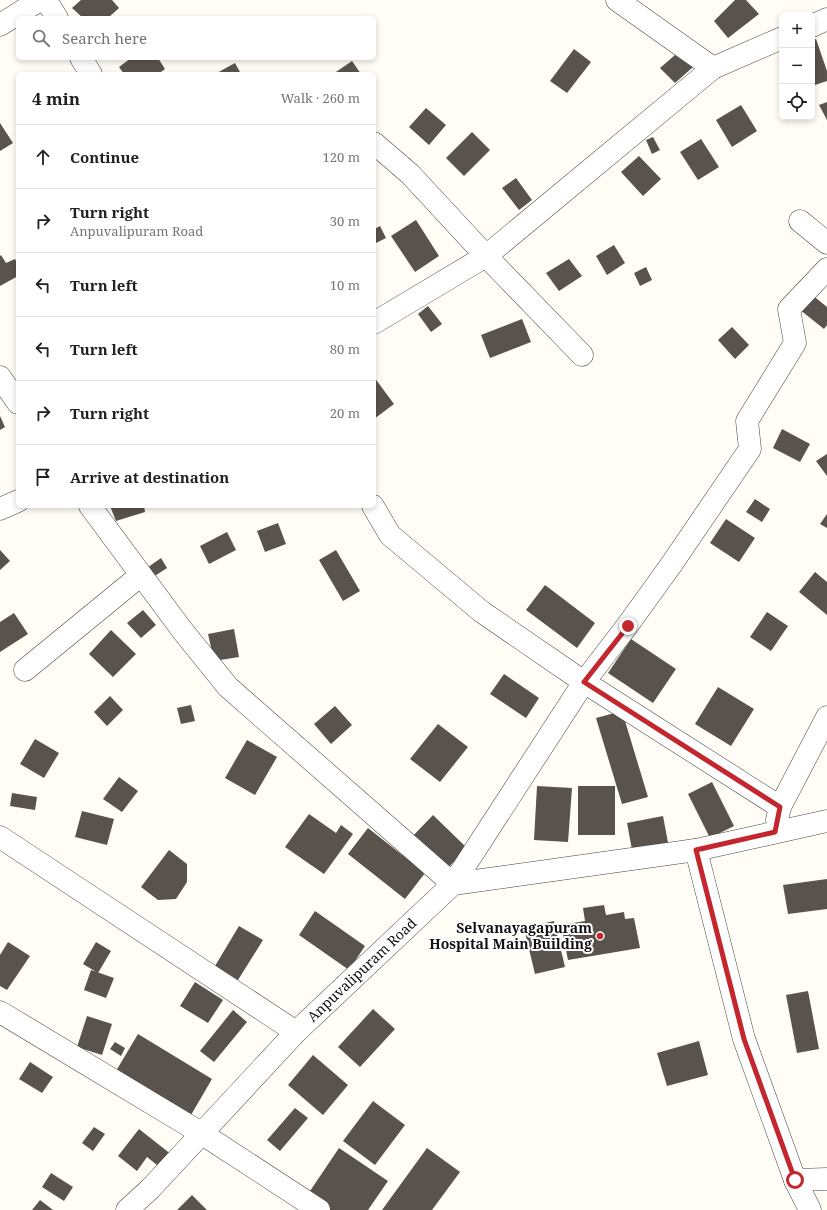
<!DOCTYPE html>
<meta charset="utf-8">
<style>
body{margin:0;font-family:"Noto Serif",serif;background:#f6f6f6;color:#202124}
.controls{position:absolute;right:12px;top:12px;display:grid;overflow:hidden;border-radius:6px;box-shadow:0 2px 6px #0003}
.controls button{width:36px;height:36px;display:grid;place-items:center;padding:0;border:0;border-bottom:1px solid #e0e0e0;background:#fff;color:#202124;font:20px sans-serif}
.stop{position:absolute;width:12px;height:12px;margin:-9px;border:3px solid #c4262e;border-radius:50%;background:#fff}
.stop.end{background:#c4262e;border-color:#fff;box-shadow:0 1px 4px #0008}
.list{margin:0;padding:0;list-style:none}
h2{display:flex;justify-content:space-between;align-items:center;height:52px;margin:0;padding:0 16px;font-size:17px}
h2 small{font-size:13px;font-weight:400;color:#757577}
.list li{display:grid;grid-template-columns:26px 1fr auto;gap:12px;align-items:center;box-sizing:border-box;height:64px;padding:0 16px;border-top:1px solid #e0e0e0}
.list b{display:block;font-size:15px;white-space:nowrap}
.list p{margin:0;font-size:13px;white-space:nowrap;color:#757577}
.list em{font-size:13px;font-style:normal;color:#757577}
.icon{flex:none;width:22px;height:22px;fill:none;stroke:currentColor;stroke-width:2;stroke-linecap:round;stroke-linejoin:round}
.map{position:relative;flex:none;width:827px;height:1210px;overflow:hidden}
.search{position:absolute;background:#fff;box-shadow:0 2px 6px #0003;left:16px;top:16px;width:360px;height:44px;display:flex;align-items:center;gap:10px;box-sizing:border-box;padding:0 14px;border-radius:6px;color:#757577;font-size:15px}
.panel{position:absolute;background:#fff;box-shadow:0 2px 6px #0003;left:16px;top:72px;width:360px;height:436px;border-radius:6px}
.map>svg:first-child{display:block}
.building{fill:#5a524d}
.lines{fill:none;stroke-linecap:round;stroke-linejoin:round}
.minor-casing{stroke:#444;stroke-width:23}
.minor{stroke:#fff;stroke-width:22}
.route{stroke:#c4262e;stroke-width:5}
.poi-dot{fill:#c4262e;stroke:#fff;stroke-width:1.5}
.labels{text-anchor:middle;stroke-width:4;stroke-linejoin:round;paint-order:stroke}
.poi-label{font-size:14px;font-weight:bold;fill:#111;stroke:#fff;text-anchor:end}
.street-label{font-size:14px;fill:#111;stroke:#fff}
</style>
<div class="map">
<svg width="827" height="1210" viewBox="0 0 827 1210">
<rect width="100%" height="100%" fill="#fffdf5"/>
<path class="building" d="M81,0h31l7,8 -11,10h-25l-11,-10z
M735,0h11l13,14 -31,24 -14,-17z
M816,39l11,32v10l-15,5v-46z
M574,49l17,13 -24,31 -17,-12z
M675,55l18,12 -18,16 -15,-15z
M131,58h27l7,11 -7,5h-34l-5,-7z
M352,61l9,13h-28z
M235,63l6,11h-26z
M827,102v18l-8,-15z
M741,105l16,26 -25,16 -16,-27z
M426,108l20,17 -17,20 -20,-18z
M0,123l13,20 -13,8z
M472,132l18,18 -26,26 -18,-18z
M653,137l7,13 -8,4 -6,-14z
M701,139l18,28 -21,13 -18,-28z
M639,156l22,23 -18,17 -22,-24z
M516,178l16,22 -13,10 -17,-22z
M416,220l23,36 -24,16 -24,-36z
M380,226l6,12 -12,6v-15z
M614,245l11,18 -18,12 -11,-19z
M1,255l5,8 9,-4 3,6v11l-18,10v-30z
M569,259l13,17 -23,15 -13,-18z
M646,267l6,13 -12,6 -6,-13z
M811,294l16,13v18l-3,4 -25,-20z
M428,306l14,18 -11,8 -13,-18z
M522,319l9,23 -41,16 -9,-23z
M732,327l17,18 -14,14 -17,-19z
M374,377l20,27 -20,15z
M0,416l5,11 -5,3z
M782,429l28,15 -10,18 -27,-14z
M827,454v22l-11,-15z
M755,499l15,10 -8,13 -16,-10z
M110,506h34l1,6 -29,9z
M827,514v14l-7,-4z
M726,519l29,19 -16,24 -29,-19z
M278,523l8,21 -21,8 -8,-21z
M227,532l9,18 -27,14 -9,-18z
M0,550l10,11 -10,9z
M336,550l24,41 -17,10 -24,-41z
M161,558l6,10 -17,11 -6,-9z
M815,572l12,10v33l-28,-23z
M545,585l50,38 -18,25 -51,-38z
M143,610l13,15 -15,13 -14,-15z
M767,612l21,14 -17,25 -21,-14z
M14,613l14,21 -28,18v-30z
M234,629l5,28 -25,4 -6,-27z
M111,630l25,24 -23,23 -24,-23z
M631,639l45,30 -23,34 -45,-30z
M504,674l35,24 -13,20 -36,-24z
M718,687l36,22 -23,37 -36,-22z
M110,696l13,14 -16,16 -13,-14z
M191,705l4,16 -14,3 -4,-16z
M335,706l17,19 -21,19 -17,-20z
M622,711l26,86 -26,7 -26,-86z
M438,724l30,23 -28,35 -30,-23z
M35,739l24,14 -15,25 -24,-14z
M247,740l30,17 -22,38 -30,-17z
M119,777l19,14 -16,21 -19,-13z
M712,782l22,44 -24,12 -22,-44z
M537,786l35,2 -4,54 -34,-2z
M578,786h37v49h-37z
M12,793l25,4 -2,13 -25,-4z
M82,811l32,8 -7,26 -32,-8z
M309,814l27,19 5,-8 12,9 -29,40 -39,-27z
M433,815l34,33 -23,24 -34,-33z
M663,816l6,32 -36,7 -6,-32z
M368,828l57,45 -20,26 -57,-45z
M169,850l18,14v18l-11,17 -18,1 -17,-13z
M827,879v30l-39,5 -5,-29z
M604,905l2,10 18,-3 1,7 9,-1 6,30 -72,12 -7,-35 24,-4 -2,-13z
M315,911l50,35 -16,24 -50,-35z
M554,921l11,46 -30,7 -11,-46z
M239,926l24,14 -25,40 -23,-14z
M8,942l22,14 -23,34 -7,-4v-31z
M96,942l15,9 -13,22 -15,-9z
M91,970l23,8 -8,20 -22,-8z
M195,982l28,18 -15,23 -28,-17z
M808,991l11,58 -22,4 -11,-58z
M373,1009l22,20 -35,38 -22,-20z
M233,1010l14,12 -33,40 -14,-11z
M87,1016l25,8 -10,31 -25,-8z
M138,1034l74,45 -21,36 -75,-44z
M699,1041l9,34 -41,11 -10,-33z
M115,1042l10,6 -4,8 -11,-7z
M313,1055l35,30 -25,30 -35,-30z
M30,1062l23,15 -11,16 -23,-14z
M373,1101l32,24 -30,40 -32,-24z
M295,1108l13,10 -28,33 -13,-11z
M94,1127l11,7 -12,17 -11,-8z
M139,1129l33,26 -10,14 -15,-12 -10,14 -19,-15z
M339,1148l49,33 -20,29h-38l-22,-16z
M427,1148l33,24 -28,38h-50z
M51,1173l22,14 -9,14 -22,-14z
M192,1195l15,15h-30z
M40,1200l13,10h-21z"/>
<g class="lines">
<g class="minor-casing">
<g id="minor">
<path d="M46,0l11,18"/>
<path d="M617,0l96,68"/>
<path d="M0,25l40,-25"/>
<path d="M812,26l15,-7"/>
<path d="M81,58l10,16"/>
<path d="M374,143l36,31 76,82 96,99"/>
<path d="M800,221l27,22"/>
<path d="M374,323l112,-67 227,-188 69,-30"/>
<path d="M0,377l18,26"/>
<path d="M90,506l92,124 46,57 225,197 131,-202 43,-56 44,-61 79,-116 -3,-28 48,-78 -6,-34 38,-40"/>
<path d="M373,506l17,29 92,77 102,70 196,125"/>
<path d="M0,509l18,-8"/>
<path d="M25,670l116,-95"/>
<path d="M777,820l3,-13 47,-90"/>
<path d="M0,837l296,195"/>
<path d="M696,850l48,189 51,141 15,30"/>
<path d="M0,1012l201,121 118,77"/>
<path d="M795,1180l32,-1"/>
<path id="s1" d="M127,1210l23,-21 146,-157 157,-148 243,-34 131,-29"/>
</g>
</g>
<use href="#minor" class="minor"/>
</g>
<g class="lines">
<path class="route" d="M628,626l-44,56 196,125 -5,25 -79,18 48,189 51,141"/>
</g>
<circle class="poi-dot" cx="600" cy="936" r="4"/>
<g class="labels">
<g class="poi-label">
<text x="592" y="933">Selvanayagapuram<tspan x="592" dy="16">Hospital Main Building</tspan></text>
</g>
<g class="street-label">
<text dy="5" stroke="none"><textPath href="#s1" startOffset="336">Anpuvalipuram Road</textPath></text>
</g>
</g>
</svg>
<div class="controls">
<button>+</button>
<button>−</button>
<button><svg class="icon" aria-label="locate" viewBox="0 0 24 24"><circle cx="12" cy="12" r="6"/><path d="M12 2v4M12 18v4M2 12h4M18 12h4"/></svg></button>
</div>
<div class="stop" style="left:795px;top:1180px"></div>
<div class="stop end" style="left:628px;top:626px"></div>
<div class="search"><svg class="icon" aria-label="search" viewBox="0 0 24 24"><circle cx="10" cy="10" r="6"/><path d="M15 15l6 6"/></svg>Search here</div>
<section class="panel">
<h2>4 min<small>Walk · 260 m</small></h2>
<ul class="list">
<li><svg class="icon" aria-label="ahead" viewBox="0 0 24 24"><path d="M12 20V5M6 11l6-6 6 6"/></svg><div><b>Continue</b></div><em>120 m</em></li>
<li><svg class="icon" aria-label="right" viewBox="0 0 24 24"><path d="M7 20v-9h11M14 6l5 5-5 5"/></svg><div><b>Turn right</b><p>Anpuvalipuram Road</p></div><em>30 m</em></li>
<li><svg class="icon" aria-label="left" viewBox="0 0 24 24"><path d="M17 20v-9H6M10 6l-5 5 5 5"/></svg><div><b>Turn left</b></div><em>10 m</em></li>
<li><svg class="icon" aria-label="left" viewBox="0 0 24 24"><path d="M17 20v-9H6M10 6l-5 5 5 5"/></svg><div><b>Turn left</b></div><em>80 m</em></li>
<li><svg class="icon" aria-label="right" viewBox="0 0 24 24"><path d="M7 20v-9h11M14 6l5 5-5 5"/></svg><div><b>Turn right</b></div><em>20 m</em></li>
<li><svg class="icon" aria-label="arrive" viewBox="0 0 24 24"><path d="M6 21V4h12l-3 4 3 4H6"/></svg><div><b>Arrive at destination</b></div></li>
</ul>
</section>
</div>
